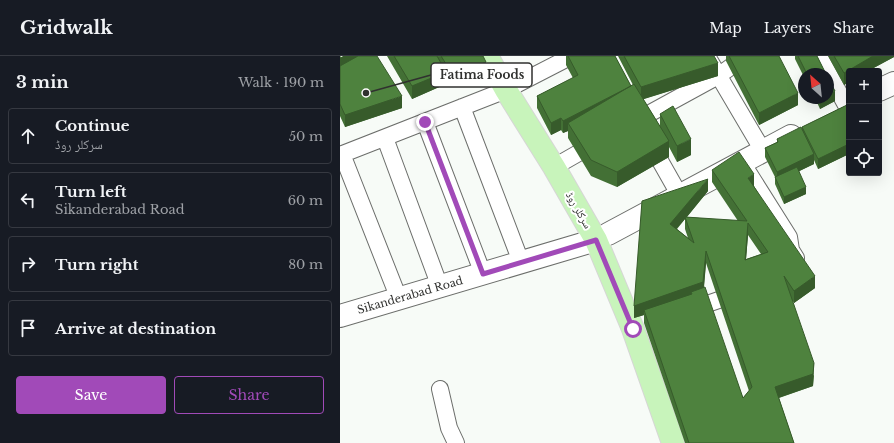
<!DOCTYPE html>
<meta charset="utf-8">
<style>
body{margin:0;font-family:"Libre Baskerville","Noto Naskh Arabic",serif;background:#242831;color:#f1f3f6}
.controls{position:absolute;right:12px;top:12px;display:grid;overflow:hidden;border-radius:4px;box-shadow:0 4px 16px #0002}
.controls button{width:36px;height:36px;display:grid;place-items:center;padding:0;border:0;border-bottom:1px solid #363941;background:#171b24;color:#f1f3f6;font:20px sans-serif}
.compass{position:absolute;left:458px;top:12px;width:36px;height:36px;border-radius:50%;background:#171b24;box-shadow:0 4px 16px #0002;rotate:333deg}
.stop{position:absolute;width:12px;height:12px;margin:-9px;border:3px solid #a14ab8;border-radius:50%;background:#fff}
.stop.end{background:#a14ab8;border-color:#fff;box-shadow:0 1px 4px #0008}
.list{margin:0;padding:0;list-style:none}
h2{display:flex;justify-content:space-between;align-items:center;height:52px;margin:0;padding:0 16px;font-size:17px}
h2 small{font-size:13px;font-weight:400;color:#9ea1a6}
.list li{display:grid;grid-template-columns:26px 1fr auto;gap:12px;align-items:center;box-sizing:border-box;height:56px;margin:0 8px 8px;padding:0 8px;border:1px solid #363941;border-radius:4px}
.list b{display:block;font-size:15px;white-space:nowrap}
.list p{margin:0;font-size:13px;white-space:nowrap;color:#9ea1a6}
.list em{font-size:13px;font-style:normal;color:#9ea1a6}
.actions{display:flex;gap:8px;padding:12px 16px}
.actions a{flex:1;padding:9px 0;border:1px solid #a14ab8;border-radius:4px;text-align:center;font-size:14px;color:#a14ab8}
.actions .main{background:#a14ab8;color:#fff}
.icon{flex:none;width:22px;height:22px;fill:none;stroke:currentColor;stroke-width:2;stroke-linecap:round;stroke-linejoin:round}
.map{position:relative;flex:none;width:554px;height:387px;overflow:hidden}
header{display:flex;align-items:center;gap:24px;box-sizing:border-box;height:56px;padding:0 20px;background:#171b24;border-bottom:1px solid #363941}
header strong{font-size:19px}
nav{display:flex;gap:22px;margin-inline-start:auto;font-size:14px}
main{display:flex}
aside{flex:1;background:#171b24}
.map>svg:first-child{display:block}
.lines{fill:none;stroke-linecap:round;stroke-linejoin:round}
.street-casing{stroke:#6c6e6b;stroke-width:18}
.secondary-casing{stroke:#6c6e6b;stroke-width:24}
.primary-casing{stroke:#d6d6d5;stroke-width:24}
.street{stroke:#fff;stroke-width:16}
.secondary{stroke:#fff;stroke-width:22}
.primary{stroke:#c8f4bb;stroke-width:22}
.wall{fill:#437035;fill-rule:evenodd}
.shaded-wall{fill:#375b2b}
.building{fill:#4e823e;stroke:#375b2b;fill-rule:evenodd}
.route{stroke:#a14ab8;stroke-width:5}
.labels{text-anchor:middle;stroke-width:4;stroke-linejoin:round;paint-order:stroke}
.street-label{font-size:11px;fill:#30312f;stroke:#fff}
.leader{fill:none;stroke:#30312f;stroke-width:1.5}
.callout-dot{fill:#30312f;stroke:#fff;stroke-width:1.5}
.callout{fill:#fff;stroke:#30312f;stroke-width:1.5}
.callout-label{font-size:12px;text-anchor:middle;font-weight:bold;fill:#30312f}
</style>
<header>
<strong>Gridwalk</strong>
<nav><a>Map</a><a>Layers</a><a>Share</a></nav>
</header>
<main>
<aside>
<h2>3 min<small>Walk · 190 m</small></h2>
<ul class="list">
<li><svg class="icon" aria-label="ahead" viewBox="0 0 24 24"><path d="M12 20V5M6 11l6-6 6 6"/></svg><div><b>Continue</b><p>سرکلر روڈ</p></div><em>50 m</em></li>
<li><svg class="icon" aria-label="left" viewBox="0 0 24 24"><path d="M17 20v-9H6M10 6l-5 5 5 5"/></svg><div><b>Turn left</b><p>Sikanderabad Road</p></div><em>60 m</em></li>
<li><svg class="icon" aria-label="right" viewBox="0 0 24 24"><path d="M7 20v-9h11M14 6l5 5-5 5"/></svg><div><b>Turn right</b></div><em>80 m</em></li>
<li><svg class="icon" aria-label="arrive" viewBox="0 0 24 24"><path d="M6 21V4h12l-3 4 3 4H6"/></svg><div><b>Arrive at destination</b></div></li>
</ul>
<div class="actions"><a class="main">Save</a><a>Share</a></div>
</aside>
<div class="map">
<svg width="554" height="387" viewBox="0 0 554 387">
<rect width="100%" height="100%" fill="#f7fbf7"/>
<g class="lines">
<g class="street-casing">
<path id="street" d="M367,0l56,95
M479,0l28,51
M122,51l59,155
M85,66l58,152
M292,67l86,-47 28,-20
M45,82l55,149
M310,87l30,53
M2,98l57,145
M0,99l166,-65 66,-34
M403,108l46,73 2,13 5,8
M214,111l42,-24
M350,254l46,-16v2
M100,333l9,39 7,15"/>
</g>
<g class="secondary-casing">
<path id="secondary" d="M539,34l15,-7
M268,178l183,-98
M0,260l256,-76"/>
</g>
<g class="primary-casing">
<path id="primary" d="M147,0l19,34 48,77 42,73 37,89 40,114"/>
</g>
<use href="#street" class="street"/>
<use href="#secondary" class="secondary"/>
<use href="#primary" class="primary"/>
</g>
<path class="wall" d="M0,0l62,52 -57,19 -5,-11z
M47,0h96l3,18 -33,13 -7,-11v8l-34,15z
M226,0h49l16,30 2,-1 -15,-29h96l4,20 -75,23 17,27v-12l31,41 -14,7 -8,-15v10l-52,30 -26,-11 -23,-38v-7l-5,2 -2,-3 -10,5 -14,-27v-12l36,-18 -7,-13z
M386,0h53l19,49 -39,20 -33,-64z
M455,0h22l9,18h-22v3l-9,-18z
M488,0h66v1l-26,14h-19v11l-5,3z
M475,42h13l7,3 -15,8z
M509,48v50l-31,15 -4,-9v4l-15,7 7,23 -22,10 -9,-20v-7l-10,-20v-9l12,-6v-3l25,-8v-4z
M372,114l42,16 61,102 -21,15 -2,-3 22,76 -1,10 -34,12 15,45h-109l-41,-120v-8l-10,3 8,-117 66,-10 -21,26 51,4 -26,-39zM345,163v10l3,9 -11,-9zM408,179l13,19 -15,5zM366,207l43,128 -6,7 -39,-110z"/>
<path class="shaded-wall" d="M3,0h23l-26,14v-12z
M533,0h21v1l-26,14h-19v11l-5,3v-12z
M146,6v12l-33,13v-12z
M378,7v13l-77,24v-13z
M106,16v12l-34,15v-13z
M291,30l-63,37v8l-5,2v-12z
M495,35v10l-15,8v-10l2,-1h6v-3z
M458,37v12l-39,20v-12z
M62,40v12l-57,19v-12z
M221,62v12l-10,5v-12z
M351,83v16l-14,7v-16z
M329,85v16l-52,30v-15z
M509,88v10l-31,15v-10z
M474,98v10l-37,18v-10z
M414,118v12l-6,4v-12z
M368,123v12l-23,28v-2v2l-15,17v-12z
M466,131v7l-22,10v-7z
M408,167v12l-3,37v-12z
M366,195v12l-3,32 -11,-1 -1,-2v7l-47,11v5l-10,3v-12z
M475,220v12l-21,15v-12z
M474,307l-1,23 -38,13v-12z"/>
<path class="building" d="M18,0h19l25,40 -57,19 -5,-11v-38z
M54,0h43l9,16 -34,14z
M101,0h42l3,6 -33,13z
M228,0h47l16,30 -68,35 -2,-3 -10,5 -14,-27 41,-21z
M284,0h90l4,7 -77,24z
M389,0h50l19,37 -39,20z
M458,0h19l9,18h-19z
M494,0h39l-29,17z
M488,22l7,13 -7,4z
M294,28l35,57 -52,31 -26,-12 -23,-37z
M509,48v40l-31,15 -16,-32z
M333,50l18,33 -14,7 -17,-32z
M461,71l13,27 -37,18 -12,-24 13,-6 -1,-3z
M399,96l15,22 -6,4 67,98 -21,15 -10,-15 30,87 -1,11 -38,13 19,56h-105l-45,-133 48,-16 -1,-2 14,-5 38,111 9,-11 -46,-136 -3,31 -69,24 8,-105 66,-22 -38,45 24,19 -9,-26 62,4 -35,-51zM408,167l20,29 -23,8z
M457,111l9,20 -22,10 -9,-20z"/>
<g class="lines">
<path class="route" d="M85,66l58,152 113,-34 37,89"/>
</g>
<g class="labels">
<g class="street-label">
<text transform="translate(239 154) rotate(60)" y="4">سرکلر روڈ</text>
<text transform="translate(70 239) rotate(-16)" y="4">Sikanderabad Road</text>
</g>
</g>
<path class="leader" d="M26 37L91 19"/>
<circle class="callout-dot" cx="26" cy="37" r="4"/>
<rect class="callout" x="91" y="7" width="101" height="24" rx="4"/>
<g class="callout-label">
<text x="142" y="23">Fatima Foods</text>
</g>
</svg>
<div class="controls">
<button>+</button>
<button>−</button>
<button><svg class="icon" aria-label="locate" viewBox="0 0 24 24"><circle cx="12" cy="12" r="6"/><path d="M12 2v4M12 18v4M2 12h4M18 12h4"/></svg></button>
</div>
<svg class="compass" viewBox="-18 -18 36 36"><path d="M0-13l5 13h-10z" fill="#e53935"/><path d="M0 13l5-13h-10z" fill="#9ea1a6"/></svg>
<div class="stop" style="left:293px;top:273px"></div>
<div class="stop end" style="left:85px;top:66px"></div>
</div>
</main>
